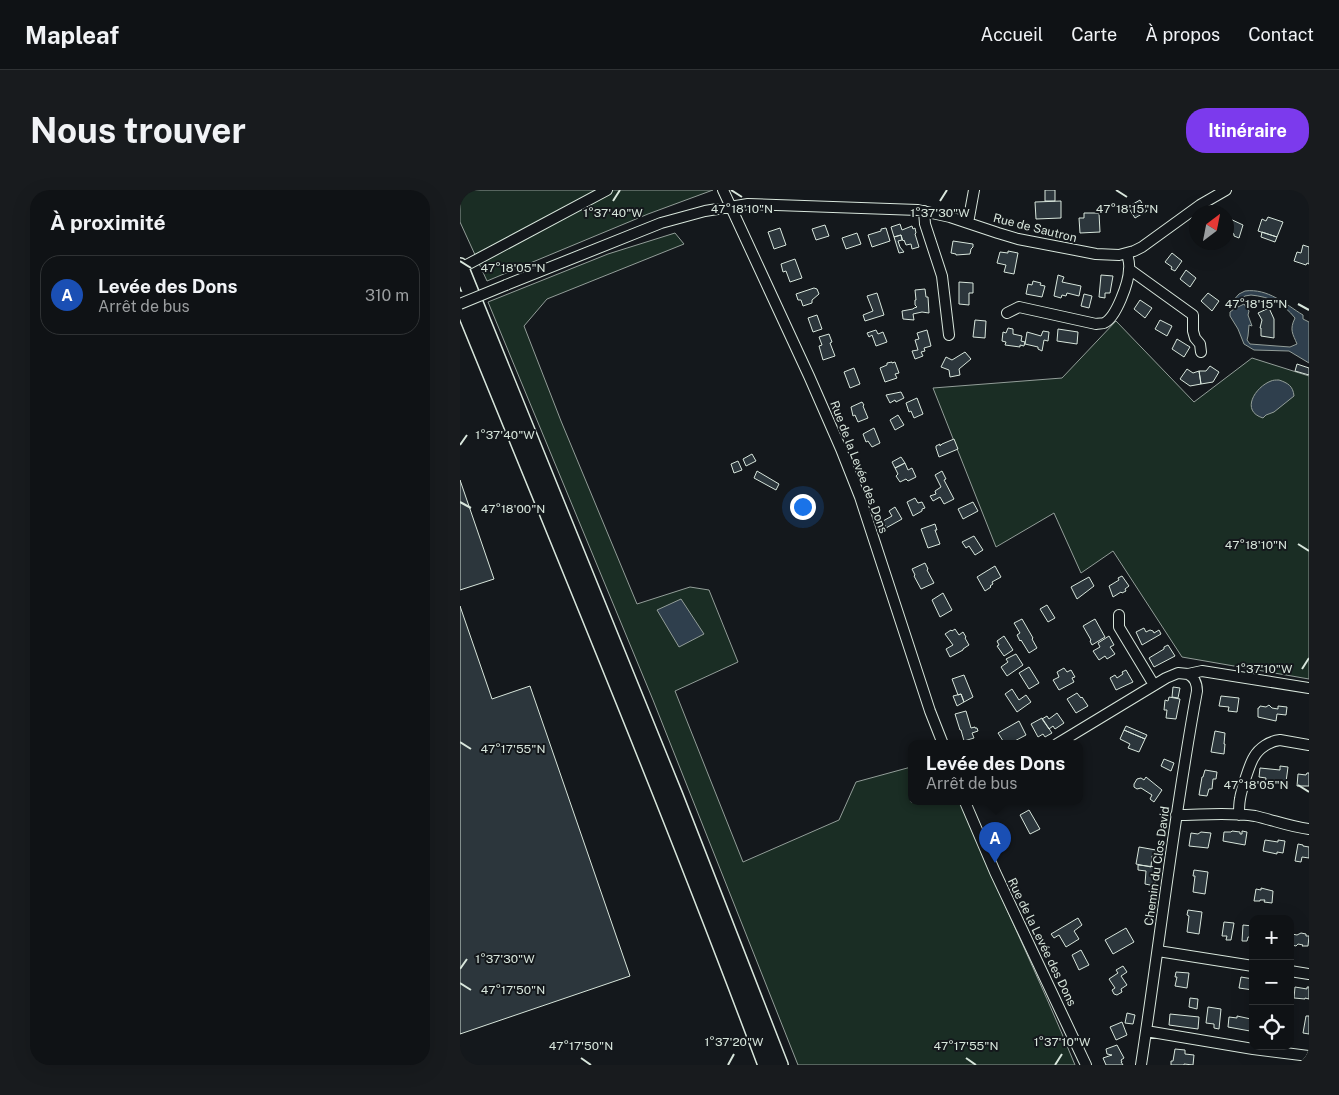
<!DOCTYPE html>
<html lang="fr">
<meta charset="utf-8">
<style>
body{margin:0;font-family:"Public Sans",sans-serif;background:#181b1e;color:#f1f3f6}
.controls{position:absolute;right:15px;bottom:15px;display:grid;overflow:hidden;border-radius:10px;box-shadow:0 5px 20px #0002}
.controls button{width:45px;height:45px;display:grid;place-items:center;padding:0;border:0;border-bottom:1px solid #2f3234;background:#0f1215;color:#f1f3f6;font:25px sans-serif}
.compass{position:absolute;left:729px;top:15px;width:45px;height:45px;border-radius:50%;background:#0f1215;box-shadow:0 5px 20px #0002;rotate:32deg}
.you{position:absolute;left:342px;top:316px;width:18px;height:18px;margin:-12px;border:4px solid #fff;border-radius:50%;background:#1a73e8;box-shadow:0 0 0 8px #1a73e833}
.badge{display:grid;place-items:center;width:32px;height:32px;border-radius:50%;background:#7c3aed;color:#fff;font-size:16px;font-weight:700}
.pin{position:absolute;translate:-50% -41px;filter:drop-shadow(0 1px 2px #0008)}
.pin::after{content:'';position:absolute;top:26px;width:18px;height:15px;background:inherit;clip-path:polygon(0 0,100% 0,50% 100%)}
.popup{position:absolute;left:448px;top:550px;width:175px;height:65px;box-sizing:border-box;display:grid;place-content:center;border-radius:10px;background:#0f1215;filter:drop-shadow(0 1px 4px #0005);font-size:16px;white-space:nowrap;color:#9b9ea0}
.popup b{font-size:19px;color:#f1f3f6}
.popup::after{content:'';position:absolute;left:50%;top:100%;margin-left:-10px;border:10px solid transparent;border-top-color:#0f1215}
.list{margin:0;padding:0;list-style:none}
h2{display:flex;justify-content:space-between;align-items:center;height:65px;margin:0;padding:0 20px;font-size:21px}
h2 small{font-size:16px;font-weight:400;color:#9b9ea0}
.list li{display:grid;grid-template-columns:32px 1fr auto;gap:15px;align-items:center;box-sizing:border-box;height:80px;margin:0 10px 10px;padding:0 10px;border:1px solid #2f3234;border-radius:20px}
.list b{display:block;font-size:19px;white-space:nowrap}
.list p{margin:0;font-size:16px;white-space:nowrap;color:#9b9ea0}
.list em{font-size:16px;font-style:normal;color:#9b9ea0}
.icon{flex:none;width:28px;height:28px;fill:none;stroke:currentColor;stroke-width:2;stroke-linecap:round;stroke-linejoin:round}
.map{position:relative;flex:none;width:849px;height:875px;overflow:hidden;border-radius:20px}
header{display:flex;align-items:center;gap:30px;box-sizing:border-box;height:70px;padding:0 25px;background:#0f1215;border-bottom:1px solid #2f3234}
header strong{font-size:24px}
nav{display:flex;gap:28px;margin-inline-start:auto;font-size:18px}
.intro{display:flex;align-items:center;justify-content:space-between;box-sizing:border-box;height:120px;padding:0 30px}
h1{margin:0;font-size:35px}
.button{padding:12px 22px;border-radius:20px;background:#7c3aed;color:#fff;font-size:18px;font-weight:700}
main{display:flex;gap:30px;padding:0 30px}
aside{flex:1;background:#0f1215;border-radius:20px;box-shadow:0 5px 20px #0002}
.map>svg:first-child{display:block}
.green{fill:#1a2d24;stroke:#939e99}
.water{fill:#2f3f4d;stroke:#939e99;fill-rule:evenodd}
.building{fill:#2c363c;stroke:#d8e6dc}
.lines{fill:none;stroke-linecap:round;stroke-linejoin:round}
.minor-casing{stroke:#d8e6dc;stroke-width:12}
.highway-casing{stroke:#d8e6dc;stroke-width:18}
.minor{stroke:#14181c;stroke-width:10}
.highway{stroke:#14181c;stroke-width:15}
.minor-bridge-casing{stroke:#d8e6dc;stroke-width:12;stroke-linecap:butt}
.minor-bridge{stroke:#14181c;stroke-width:10}
.ticks{fill:none;stroke:#d8e6dc;stroke-width:2}
.labels{text-anchor:middle;stroke-width:4;stroke-linejoin:round;paint-order:stroke}
.street-label{font-size:12px;fill:#d8e6dc;stroke:#14181c}
.ticks-label{font-size:12px;text-anchor:middle;fill:#d8e6dc;stroke:#14181c;stroke-width:4;stroke-linejoin:round;paint-order:stroke}
</style>
<header>
<strong>Mapleaf</strong>
<nav><a>Accueil</a><a>Carte</a><a>À propos</a><a>Contact</a></nav>
</header>
<div class="intro"><h1>Nous trouver</h1><a class="button">Itinéraire</a></div>
<main>
<aside>
<h2>À proximité<small></small></h2>
<ul class="list">
<li><span class="badge" style="background:#1a4fb4">A</span><div><b>Levée des Dons</b><p>Arrêt de bus</p></div><em>310 m</em></li>
</ul>
</aside>
<div class="map">
<svg width="849" height="875" viewBox="0 0 849 875">
<rect width="100%" height="100%" fill="#14181c"/>
<path class="green" d="M0,0h253l-65,24 -161,67 -27,-59z
M215,43l9,11 -137,55 -23,27 37,95 76,183 53,-17 19,3 29,72 -63,29 68,171 96,-42 17,-38 55,-15v35h50c35,89 78,174 114,263h-277l-145,-365 -165,-398 120,-48z
M656,131l78,81 58,-44 57,18v303l-127,-22 -69,-106 -32,22 -27,-60 -58,34 -63,-159 129,-10z"/>
<path class="water" d="M785,101c23,-3 40,13 58,24v4l6,3v41l-20,-12 -35,-1 -10,-6 -6,-15 -8,-13v-4l4,-3 -3,-6 8,-9zM791,105c19,2 32,8 44,23 -6,12 -2,16 2,26l-7,3 -40,-3 -3,-4 1,-4 1,-11 3,1 -4,-11 1,-4 -5,-7 -6,3 -2,-4 9,-7z
M819,190c9,3 14,6 15,16l-20,16 -8,3 -3,3c-23,-7 -8,-31 8,-37 2,-1 5,-1 8,-1z
M221,409l23,35 -25,13 -22,-37z"/>
<path class="building" d="M585,0h10v11h-10z
M680,10l7,11 -12,7 -7,-11z
M601,11v17l-25,1 -1,-17z
M624,23h15l1,19 -20,1 -1,-15h5z
M766,27l17,8 -4,13 -5,-2v-2l-8,-3z
M808,27l15,5 -6,15 -19,-6 4,-12 4,2z
M440,34l2,6 10,-4 1,3 2,-1 1,5 -1,1 4,13 -7,2 -1,-5 -5,1 -2,-5 -1,1 -2,-6 -7,2 -3,-10z
M365,35l4,11 -13,4 -4,-11z
M320,38l6,17 -12,4 -6,-17z
M426,38l4,13 -18,6 -4,-12 13,-4v-2z
M802,42l15,5 -2,5 -14,-5z
M397,43l4,11 -15,5 -4,-11z
M441,45l1,5 -4,1 2,6 4,5 -5,1 -5,-16z
M493,51l20,3v3l-2,2 -1,5 -14,1v-1l-5,-1z
M843,55l6,2v17l-2,-1 -1,2 -12,-4 3,-9 4,1z
M548,61l10,2 -4,21 -10,-2 2,-7 -9,-2 3,-11 8,1z
M712,63l10,8 -7,10 -4,-2 1,-2 -7,-5z
M335,69l7,19 -12,4 -4,-11 -3,1 -2,-8z
M726,80l10,8 -6,9 -10,-8z
M598,85l6,2 -2,5 19,4 -2,10 -12,-3 -1,3 -4,-1 -1,3 -7,-2z
M641,85l12,1 -3,17h-5v5l-6,-1z
M573,91l8,2 -1,2 5,1 -3,11 -16,-3 2,-10 4,1z
M499,92l14,1v10h-4v12l-10,-1z
M354,98l3,1 2,5 -7,6v3l-9,3 -2,-6h-3l-2,-6z
M465,99l1,8h2l1,16 -7,-1 -9,2 1,6 -11,-1 -1,-8 11,-2 1,-1 3,-1 -2,-2v-5h1l-1,-10z
M417,103l7,22 -19,6 -2,-6 10,-4 -6,-15z
M748,103l11,8 -7,10 -11,-10z
M624,104l8,2 -3,12 -8,-2z
M680,110l12,8 -7,10 -11,-9z
M809,118l5,11v19l-13,-2v-8h-1l2,-8 -4,-7z
M357,125l5,14 -9,3 -5,-14z
M515,130l11,1 -1,17 -12,-1z
M700,130l12,6 -5,10 -12,-7z
M548,138l5,1v5l9,2 -1,5 4,1 -1,4 -4,-1v2l-15,-2 1,-3 -4,-1 1,-9 3,1z
M598,139l20,3 -1,12 -20,-3z
M416,140l2,4 5,-2 4,10 -11,4 -4,-11 -3,2 -2,-4z
M467,140l4,16 -7,2 1,3 -4,1 2,4 -8,3 -3,-8 6,-1 -3,-10 4,-1 -2,-6z
M583,141l6,1 -1,9 -4,-1 -2,11 -4,-2v-2l-13,-3 2,-12 14,4z
M369,144l3,8 -2,1 5,13 -12,4 -4,-14 3,-1 -3,-8z
M717,149l13,8 -6,10 -12,-8z
M505,162l6,7 -12,10 1,6 -10,2 -1,-7 -8,-3 5,-10 6,3z
M432,172v1l3,-1 4,11 -4,1 2,4 -12,4 -5,-14 7,-3v-2z
M837,174l12,4v7l-14,-4z
M750,176l9,6 -6,10 -12,2 -2,-13h7z
M394,178l6,16 -10,4 -6,-16z
M727,179l6,4 6,-2 2,13 -11,2 -10,-7z
M441,202l3,6 -8,4 -1,-2 -5,3 -4,-8z
M457,208l6,16 -9,4 -3,-7 -2,1 -3,-9z
M402,212l2,3 -1,1 5,12 -10,4 -3,-7 -2,1 -2,-9z
M438,225l6,10 -9,5 -5,-10z
M414,238l6,15 -8,4 -4,-6 -2,1 -3,-8z
M494,249l4,10 -19,8 -3,-9v-2l4,-2v2l2,-2z
M292,264l4,7 -10,5 -3,-7z
M441,267l4,6 -10,5 -3,-6z
M278,271l4,9 -8,3 -3,-9z
M445,273l3,7 4,-2 4,9 -8,4 -2,-2 -6,3 -4,-6 2,-2 -3,-6z
M297,281l22,13 -3,6 -22,-12z
M482,281l4,8 -2,1 10,19 -10,5 -4,-7 -7,4 -3,-5 6,-2 -1,-3 6,-4 -6,-12z
M0,290l34,99 -34,11z
M455,308l3,5 4,-1 3,6 -3,1v2l-9,5 -6,-14z
M513,312l5,9 -15,8 -5,-10z
M435,317l7,12 -16,9 -3,-7 9,-5 -3,-5z
M475,334l2,6h-2l5,14 -12,4 -7,-19z
M514,346l9,14 -8,5 -6,-9 -3,2 -4,-6z
M465,373l3,6 -1,1 7,13 -13,6 -7,-13 1,-1 -3,-6z
M535,376l6,11 -9,5 1,2 -3,2 1,1 -6,4 -8,-14z
M662,386l7,10 -4,3 1,2 -4,2 -1,-1 -8,5 -4,-11 10,-6 -1,-2z
M629,387l5,9 -17,13 -6,-12z
M483,403l9,17 -12,7 -8,-17z
M587,415l8,13 -7,4 -8,-13z
M0,416l32,93 38,-13 100,290 -170,58z
M562,429l11,19 -1,1 5,9 -8,5 -8,-13 -1,1 -3,-6 3,-2 -6,-10z
M635,429l10,18 -13,8 -2,-4 1,-1 -8,-14z
M684,438l2,4 4,-2 3,1 1,2 5,-3 2,4 -19,11 -6,-13z
M495,439l4,6 4,-3 3,5 -1,1 4,7 -6,4v1l-13,7 -4,-8 7,-4 -8,-11 6,-4 1,1z
M544,446l9,14 -9,6 -7,-10 2,-1 -2,-4z
M649,446l5,9 -4,2 5,7 -8,5 -2,-3 -6,4 -6,-9 7,-4 -2,-4z
M708,455l7,11 -21,11 -5,-9 15,-9v-2z
M556,464l7,11 -16,11 -6,-9 7,-5 -2,-3z
M569,477l10,16 -10,6 -10,-16z
M604,478l3,4 4,-2 4,7 -3,1 2,4 -15,8 -6,-10 6,-3 -2,-5z
M666,480l7,12 -17,8 -6,-12 5,-3 2,3 6,-4 -1,-2z
M504,485l9,22 -9,5 -3,-8 -3,1 -6,-16z
M713,497l7,1 -2,10 -6,-1z
M552,499l7,11 7,-5 5,7 -14,10 -12,-18z
M617,503l4,5 1,-1 6,9 -12,7 -9,-14z
M501,504l3,8 -7,4 -4,-10z
M761,506l18,2 -2,14 -9,-1 1,-4 -10,-1z
M709,507l11,2 -4,20 -10,-1 1,-8h-3l1,-10 3,1z
M809,515l3,3 6,1v-3l9,1 -1,8 -9,-1 -1,7 -18,-4v-9h1l1,-2 6,1z
M506,521l5,17 4,-1v1h2l1,3 -6,2 2,5 -10,3 -3,-11h-1l-5,-16z
M597,523l7,10 -9,6 -2,-3 -4,3 -7,-10 5,-3 2,3z
M582,528l10,15 -7,4 -2,-3 -5,3 -7,-13z
M559,531l7,14 -17,9h-4l-7,-11z
M666,536l21,9 -2,4 -21,-9z
M664,540l21,9 -6,13 -11,-4 2,-4 -10,-5z
M755,541l10,2 -1,11h1l-1,10 -13,-2z
M704,569l10,4 -3,8 -10,-5z
M820,576l8,1 -2,15 -13,-2 -1,6 -7,-1 1,-7 -7,-1 1,-9 20,2z
M745,580l12,2 -1,7h-3l-1,10h-3l-2,7 -8,-1 3,-18h1z
M847,583h2v13h-12l1,-12 8,1z
M686,587l16,13 -8,12 -4,-3 2,-4 -11,-7 -4,1 -3,-2v-3l3,-5 4,-1 3,2z
M569,620l11,19 -10,5 -10,-19z
M772,641l8,1v2h2v-3l5,1 -2,13 -22,-4 1,-9h7z
M741,642l10,1 -3,15 -19,-2 2,-13 7,1z
M805,650l13,2v-2l7,1 -2,12 -6,-1v2l-14,-3z
M838,654l5,1v1l6,1v11l-7,-1 -1,5 -6,-1z
M679,657l17,3 -1,6h-3l-1,11 -15,-3z
M678,675l18,2 -2,12 1,1v6l-10,-2 1,-13 -8,-1z
M734,680l14,2 -3,22 -12,-2 2,-16h-2z
M801,698l12,3 -1,12 -8,-1 1,-2h-5v1h-6l2,-12 5,1z
M728,720l14,2 -3,22 -12,-2 2,-16 -2,-1z
M618,728l4,7 -8,6 5,8 -13,8 -7,-12 -5,3 -3,-4z
M764,732l10,1 -3,17h-5l1,-4h-5z
M783,735l10,1v11h-5l-1,4h-5z
M666,738l8,14 -21,12 -8,-14z
M841,743l5,1v2h3l-1,10h-6l1,-1 -5,-1 -2,2 -4,-1v-11l5,1z
M621,760l8,15 -10,5 -7,-15z
M663,776l4,6 -6,4 6,9 -6,4 1,3 -5,3 -3,-1 -2,-4 3,-2 -6,-9 9,-6 -2,-3z
M716,782l13,1 -2,15 -12,-2 2,-9h-2z
M781,787l12,2v11l-14,-2z
M835,797l12,2v-2h2v12l-4,-1v1l-11,-1z
M730,808l8,1 -1,10 -8,-2z
M748,817l13,2 -2,20 -5,-1v-4l-8,-1z
M667,823l8,2 -2,9 -8,-1z
M710,824l29,3 -1,12 -29,-4z
M777,826l14,3 1,5 -2,2v5l-22,-4 1,-10 8,1z
M846,826h3v18l-6,-1z
M662,832l5,13 -11,5 -6,-13z
M657,855l7,13 -3,2 1,2h-1l2,3h-17l-3,-7 9,-3 -5,-1 -1,-5z
M715,859l10,1v4l9,1 -1,10 -9,-1v1h-13v-4h2z"/>
<g class="lines">
<g class="minor-casing">
<path id="minor" d="M263,0l86,186 32,73 19,48 70,214 13,33
M464,21l1,13 17,52 7,59
M508,33l6,-33
M1,78l146,-78
M669,79l64,46v16l2,7 5,6 1,8
M46,95l155,-62 44,-12 43,-7 170,6 32,7 48,16 20,6 78,15 23,1 15,-4 8,-4 58,-42 26,-15
M547,123l12,-6 77,17c3,-1 6,0 8,-1 12,-5 25,-41 25,-54 1,-5 -1,-11 -2,-16
M659,425v12l35,58
M597,554l109,-66 12,-5 10,1 14,-3 107,17
M505,612l30,70 91,193
M716,625c25,0 55,-3 79,1 18,4 36,11 54,13
M779,625c0,-6 0,-11 1,-16 1,-8 10,-36 14,-42 5,-9 16,-16 26,-17l29,5
M698,761l95,15
M830,781l19,3
M686,841l107,18 56,7
M681,875c19,-125 33,-250 56,-374 0,-8 -2,-13 -9,-17"/>
</g>
<g class="highway-casing">
<path id="highway" d="M0,76l215,530 105,269
M0,109c104,255 210,509 306,766"/>
</g>
<use href="#minor" class="minor"/>
<use href="#highway" class="highway"/>
<g class="minor-bridge-casing">
<path id="minor-bridge" d="M0,114l46,-19"/>
</g>
<use href="#minor-bridge" class="minor-bridge"/>
</g>
<path class="ticks" d="M271,0l11,7M656,0l11,7M153,11l7,-11M480,11l7,-11M0,71l11,7M838,114l11,6M0,255l7,-10M0,312l11,6M838,354l11,7M842,479l7,-11M0,552l11,7M838,595l11,7M0,779l7,-10M0,793l11,7M121,868l10,7M506,868l10,7M268,875l6,-11M595,875l7,-11"/>
<g class="labels">
<g class="street-label">
<text transform="translate(575 38) rotate(14)" y="4">Rue de Sautron</text>
<text transform="translate(399 277) rotate(69)" y="4">Rue de la Levée des Dons</text>
<text transform="translate(697 676) rotate(-82)" y="4">Chemin du Clos David</text>
<text transform="translate(582 752) rotate(64)" y="4">Rue de la Levée des Dons</text>
</g>
</g>
<g class="ticks-label">
<text x="282" y="23">47°18'10"N</text>
<text x="667" y="23">47°18'15"N</text>
<text x="153" y="27">1°37'40"W</text>
<text x="480" y="27">1°37'30"W</text>
<text x="53" y="82">47°18'05"N</text>
<text x="796" y="118">47°18'15"N</text>
<text x="45" y="249">1°37'40"W</text>
<text x="53" y="323">47°18'00"N</text>
<text x="796" y="359">47°18'10"N</text>
<text x="804" y="483">1°37'10"W</text>
<text x="53" y="563">47°17'55"N</text>
<text x="796" y="599">47°18'05"N</text>
<text x="45" y="773">1°37'30"W</text>
<text x="53" y="804">47°17'50"N</text>
<text x="274" y="856">1°37'20"W</text>
<text x="602" y="856">1°37'10"W</text>
<text x="121" y="860">47°17'50"N</text>
<text x="506" y="860">47°17'55"N</text>
</g>
</svg>
<div class="controls">
<button>+</button>
<button>−</button>
<button><svg class="icon" aria-label="locate" viewBox="0 0 24 24"><circle cx="12" cy="12" r="6"/><path d="M12 2v4M12 18v4M2 12h4M18 12h4"/></svg></button>
</div>
<svg class="compass" viewBox="-18 -18 36 36"><path d="M0-13l5 13h-10z" fill="#e53935"/><path d="M0 13l5-13h-10z" fill="#9b9ea0"/></svg>
<div class="you"></div>
<div class="pin badge" style="left:535px;top:673px;background:#1a4fb4">A</div>
<div class="popup"><b>Levée des Dons</b>Arrêt de bus</div>
</div>
</main>
